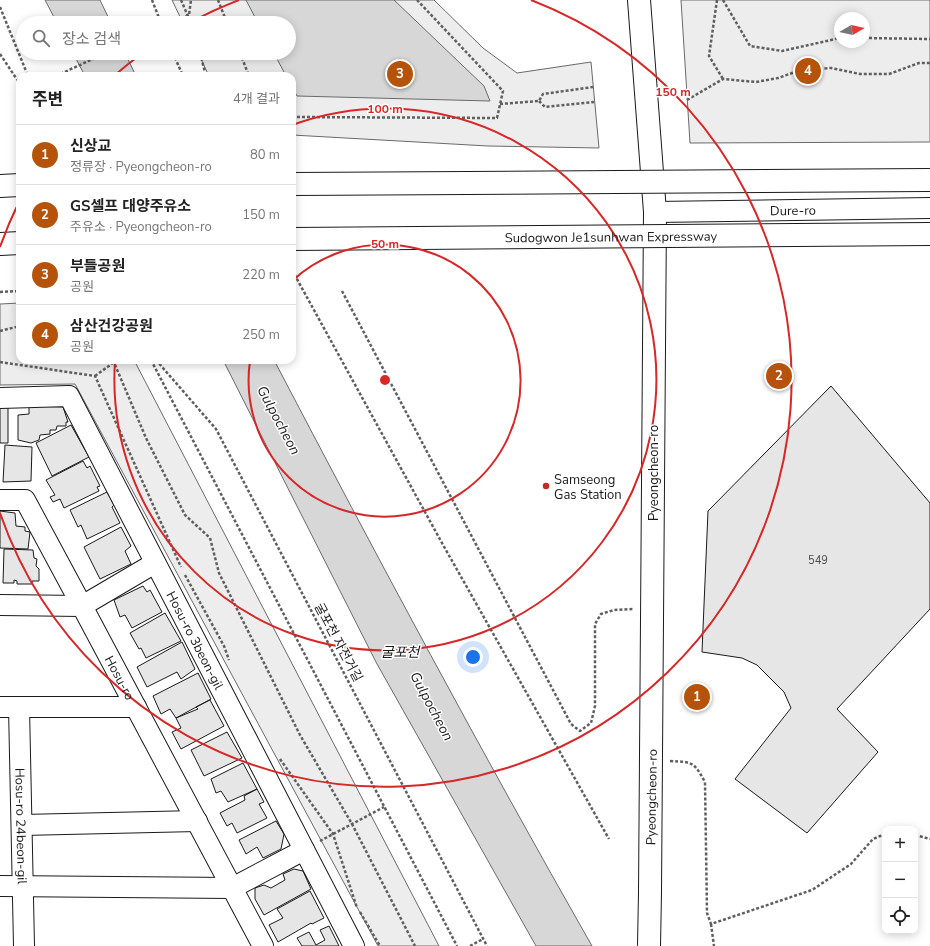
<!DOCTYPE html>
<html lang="ko">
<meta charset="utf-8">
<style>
body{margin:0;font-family:"Nunito Sans","Noto Sans KR",sans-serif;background:#f6f6f6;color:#222}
.controls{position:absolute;right:12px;bottom:12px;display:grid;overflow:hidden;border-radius:8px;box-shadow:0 2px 10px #0003}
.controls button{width:36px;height:36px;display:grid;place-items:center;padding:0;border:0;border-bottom:1px solid #e0e0e0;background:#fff;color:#222;font:20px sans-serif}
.compass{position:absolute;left:834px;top:12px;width:36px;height:36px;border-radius:50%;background:#fff;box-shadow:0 2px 10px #0003;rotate:81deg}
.you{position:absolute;left:473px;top:657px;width:14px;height:14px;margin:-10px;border:3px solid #fff;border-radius:50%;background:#1a73e8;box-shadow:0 0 0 6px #1a73e833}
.badge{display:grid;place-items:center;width:26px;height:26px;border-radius:50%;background:#b45309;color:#fff;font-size:13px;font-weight:700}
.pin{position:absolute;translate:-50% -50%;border:2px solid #fff;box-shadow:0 1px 4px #0006}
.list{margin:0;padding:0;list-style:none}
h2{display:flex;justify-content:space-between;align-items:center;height:52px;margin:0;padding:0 16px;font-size:17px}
h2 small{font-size:13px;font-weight:400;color:#767676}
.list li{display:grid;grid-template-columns:26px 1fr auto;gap:12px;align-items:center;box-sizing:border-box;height:60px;padding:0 16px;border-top:1px solid #e0e0e0}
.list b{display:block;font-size:15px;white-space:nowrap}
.list p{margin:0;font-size:13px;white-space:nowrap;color:#767676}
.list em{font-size:13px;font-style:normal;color:#767676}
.icon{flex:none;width:22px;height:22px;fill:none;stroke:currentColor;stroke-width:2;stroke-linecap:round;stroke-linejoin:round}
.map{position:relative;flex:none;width:930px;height:946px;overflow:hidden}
.search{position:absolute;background:#fff;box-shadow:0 2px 10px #0003;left:16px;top:16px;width:280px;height:44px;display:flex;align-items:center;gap:10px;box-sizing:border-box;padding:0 14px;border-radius:22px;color:#767676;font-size:15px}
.panel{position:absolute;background:#fff;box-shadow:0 2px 10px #0003;left:16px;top:72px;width:280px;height:292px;border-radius:12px}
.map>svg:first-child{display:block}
.green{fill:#ededed;stroke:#6a6a6a;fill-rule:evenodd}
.water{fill:#d7d7d7;stroke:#6a6a6a}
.building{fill:#e6e6e6;stroke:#1a1a1a}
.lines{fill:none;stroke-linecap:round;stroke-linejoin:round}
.minor-casing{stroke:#1a1a1a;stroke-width:22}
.major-casing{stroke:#1a1a1a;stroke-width:24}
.highway-casing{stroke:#1a1a1a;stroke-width:24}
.path{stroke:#5f5f5f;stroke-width:2.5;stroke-dasharray:3 2;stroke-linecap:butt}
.minor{stroke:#fff;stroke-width:20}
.major{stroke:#fff;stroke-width:22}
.highway{stroke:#fff;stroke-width:22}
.major-bridge-casing{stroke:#1a1a1a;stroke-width:24;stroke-linecap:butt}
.highway-bridge-casing{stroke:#1a1a1a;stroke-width:24;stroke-linecap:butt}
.major-bridge{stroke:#fff;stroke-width:22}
.highway-bridge{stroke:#fff;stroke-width:22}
.ring{fill:none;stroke:#d62828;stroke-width:2}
.poi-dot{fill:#c62828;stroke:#fff;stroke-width:1.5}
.labels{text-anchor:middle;stroke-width:3;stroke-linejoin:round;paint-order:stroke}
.number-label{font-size:11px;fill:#4d4d4d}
.street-label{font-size:13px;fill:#1a1a1a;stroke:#fff}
.poi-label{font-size:13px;fill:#1a1a1a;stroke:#fff;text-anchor:start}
.water-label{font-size:14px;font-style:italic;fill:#1a1a1a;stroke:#fff}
.centre{fill:#d62828;stroke:#fff;stroke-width:2}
.ring-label{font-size:12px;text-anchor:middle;font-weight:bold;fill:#d62828;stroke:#fff;stroke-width:3;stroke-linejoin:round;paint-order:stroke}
</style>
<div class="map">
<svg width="930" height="946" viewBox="0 0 930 946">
<rect width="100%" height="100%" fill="#fff"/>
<path class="green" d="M172,0h262l49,48 34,25 74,-11 8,86 -111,-2 -196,-11v-59h-83l-11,-23h91v-30h-106z
M681,0h249v142l-240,1zM840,18h24v24h-24z
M20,303v57h114l305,586h-61l-303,-562 -75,1v-81z"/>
<path class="water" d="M45,0h55l11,23h-54z
M246,0h148l90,86 6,15 -193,-5 -5,-9v-11h-6l-12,-23h15v-30h-31z
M73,53h52l11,23h-51z
M223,360h51c103,197 208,393 318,586h-56l-159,-282z"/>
<path class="building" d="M831,386l99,117v106l-93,100 41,43 -71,81 -72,-54 56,-71 -7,-16 -27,-27 -15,-7 -40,-6 6,-141z
M0,404h8v39h-8z
M29,406l34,1 5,15h-2v4h-9l-1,4h-6v4l-10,1 -1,5 -8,3 -13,-3v-25l11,-1z
M71,425l18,32 -37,19 -16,-33z
M5,445l27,2 -1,34 -28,1z
M83,461l4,7 3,-2 10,20 -3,1 2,4 -35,17 -4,-9 -7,3 -3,-5 5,-2 -9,-15z
M107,492l7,13 -2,2 8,16 -33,16 -6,-14 -3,2 -8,-17z
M0,511l15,2 1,13 9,1v4l5,1 -2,17 -28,-1z
M121,527l10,19 -6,5 6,13 -31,15 -16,-32z
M4,549l29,1 1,8 3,1 -1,7 3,3v12h-7v3h-15v-3l-3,-1v3h-11z
M143,586l4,6 3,-2 12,22 -30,16 -7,-13 -5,2 -6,-17z
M165,613l16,28 -35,17 -5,-10 -2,1 -9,-16z
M182,642l13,27 -14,10 -4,-7 -30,15 -10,-20z
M198,673l13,26 -35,19 -6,-9 -9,5 -8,-18z
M210,700l14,26 -43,23 -9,-17 9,-4 -5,-10 22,-9 -2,-2z
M227,732l15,26 -38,18 -13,-26z
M243,763l14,26 -29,13 -7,-11 -5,2 -5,-14z
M257,789l7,13 -5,2 8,14 -30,15 -5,-10 -5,3 -7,-13 25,-13 -1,-4z
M276,821l8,13 -3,15 -18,9 -6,-11 -11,7 -7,-14z
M294,869l9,2 8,18 -47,26 -9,-16v-11l9,-3 7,3 14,-8 -2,-6z
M310,891l14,27 -12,6 -1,-1 -33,19 -9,-17 14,-7 -6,-9z
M329,926l10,20h-37l-5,-8 12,-6 7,13 9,-5 -5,-10z"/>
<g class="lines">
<g class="minor-casing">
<g id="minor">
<path id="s1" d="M655,212l275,-4"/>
<path id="s2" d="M0,398l69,-2 285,550"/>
<path d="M0,500h25l57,106 73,-43"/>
<path id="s3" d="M0,605l82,1 181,340"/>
<path d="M0,707h136"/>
<path id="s4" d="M19,707l5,239"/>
<path d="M22,825l175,-4"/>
<path d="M0,886l232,2 72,-38"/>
</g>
</g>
<g class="major-casing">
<path id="major" d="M639,0l16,212 -5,680"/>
</g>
<g class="highway-casing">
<path id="highway" d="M0,186l20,-1
M0,244l20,-1"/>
</g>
<path class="path" d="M152,0l9,23
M181,0l10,23
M218,0l9,23
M717,0l-8,56 14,23
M723,0l27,46 32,5 58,-13
M0,7l28,69
M172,23l17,-8 2,-15
M864,38l66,1
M173,53l10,23
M200,53l6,23
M240,53l9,23
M0,54l20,30
M56,76l50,-23
M687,100l36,-21 33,3 22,-4 23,-8 30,-2 29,6h29l30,-11h11
M539,101l6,6 49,-5
M500,104l39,-3 4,-7 50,-7
M292,117l205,1 6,-27 -86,-91
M292,270l150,273 167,296
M342,291l229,433 9,7 11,-8 4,-17v-82l6,-10 13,-4 19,-1
M0,292l20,-1
M0,331l20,-5
M113,360l33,78 39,77 25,23 9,35 81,162 52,89 63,122
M151,360l306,586
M156,360l60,69 271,517
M0,362l95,14 86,191
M95,376l22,-16
M185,575l39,71 5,14
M280,759l53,75 24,74
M670,761c23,1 24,1 35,21l2,131 4,11 101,-34 39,-26 22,-25 12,-5
M915,835l15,4
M320,841l64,-34
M360,912l20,34
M711,924l3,22
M470,946l13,-7"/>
<use href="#minor" class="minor"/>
<use href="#major" class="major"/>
<use href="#highway" class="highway"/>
<g class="major-bridge-casing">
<path id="major-bridge" d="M649,946l1,-54"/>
</g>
<g class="highway-bridge-casing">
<g id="highway-bridge">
<path d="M292,184l638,-4"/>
<path id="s5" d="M292,239l638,-5"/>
</g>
</g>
<use href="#major-bridge" class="major-bridge"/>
<use href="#highway-bridge" class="highway-bridge"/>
</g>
<g class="ring">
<path d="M292 281A136 136 0 1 1 250 361"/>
<path d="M292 125A271 271 0 1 1 115 361"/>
<path d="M0 247A407 407 0 0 1 19 202M115 75A407 407 0 0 1 140 55M191 22A407 407 0 0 1 239 0M531 0A407 407 0 1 1 0 513"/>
</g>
<circle class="poi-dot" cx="546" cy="486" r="4"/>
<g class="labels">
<g class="number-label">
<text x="818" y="564">549</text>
</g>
<g class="street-label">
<text dy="5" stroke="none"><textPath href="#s1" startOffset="138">Dure-ro</textPath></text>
<text dy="5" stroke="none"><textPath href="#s5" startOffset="319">Sudogwon Je1sunhwan Expressway</textPath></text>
<text transform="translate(653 473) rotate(-90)" y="5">Pyeongcheon-ro</text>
<text dy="5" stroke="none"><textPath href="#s2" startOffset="344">Hosu-ro 3beon-gil</textPath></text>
<text transform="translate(339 642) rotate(62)" y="5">굴포천 자전거길</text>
<text dy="5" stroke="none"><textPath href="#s3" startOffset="163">Hosu-ro</textPath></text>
<text transform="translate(651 797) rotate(-89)" y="5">Pyeongcheon-ro</text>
<text dy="5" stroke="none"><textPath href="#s4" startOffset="119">Hosu-ro 24beon-gil</textPath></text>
</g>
<g class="poi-label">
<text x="554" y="484">Samseong<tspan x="554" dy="15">Gas Station</tspan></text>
</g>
<g class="water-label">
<text transform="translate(279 420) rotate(62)" y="5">Gulpocheon</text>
<text x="400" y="657">굴포천</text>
<text transform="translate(432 706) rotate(62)" y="5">Gulpocheon</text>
</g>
</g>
<circle cx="385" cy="380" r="6" class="centre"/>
<g class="ring-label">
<text x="673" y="96">150 m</text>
<text x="385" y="113">100 m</text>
<text x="385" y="248">50 m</text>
</g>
</svg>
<div class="controls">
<button>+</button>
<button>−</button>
<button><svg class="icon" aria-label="locate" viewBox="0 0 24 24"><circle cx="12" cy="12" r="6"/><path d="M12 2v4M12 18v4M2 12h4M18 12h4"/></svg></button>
</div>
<svg class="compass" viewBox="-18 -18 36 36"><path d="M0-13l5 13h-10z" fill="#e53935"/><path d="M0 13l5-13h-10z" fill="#767676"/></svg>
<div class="you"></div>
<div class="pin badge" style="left:697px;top:697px">1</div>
<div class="pin badge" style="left:779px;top:376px">2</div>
<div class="pin badge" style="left:400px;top:74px">3</div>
<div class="pin badge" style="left:808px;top:71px">4</div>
<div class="search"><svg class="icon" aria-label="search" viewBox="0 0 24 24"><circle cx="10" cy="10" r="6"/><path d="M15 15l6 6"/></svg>장소 검색</div>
<section class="panel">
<h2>주변<small>4개 결과</small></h2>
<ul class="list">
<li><span class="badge">1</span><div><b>신상교</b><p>정류장 · Pyeongcheon-ro</p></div><em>80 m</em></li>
<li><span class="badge">2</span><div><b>GS셀프 대양주유소</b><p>주유소 · Pyeongcheon-ro</p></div><em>150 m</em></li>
<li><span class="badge">3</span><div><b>부들공원</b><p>공원</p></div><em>220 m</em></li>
<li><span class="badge">4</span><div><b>삼산건강공원</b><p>공원</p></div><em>250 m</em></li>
</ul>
</section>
</div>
